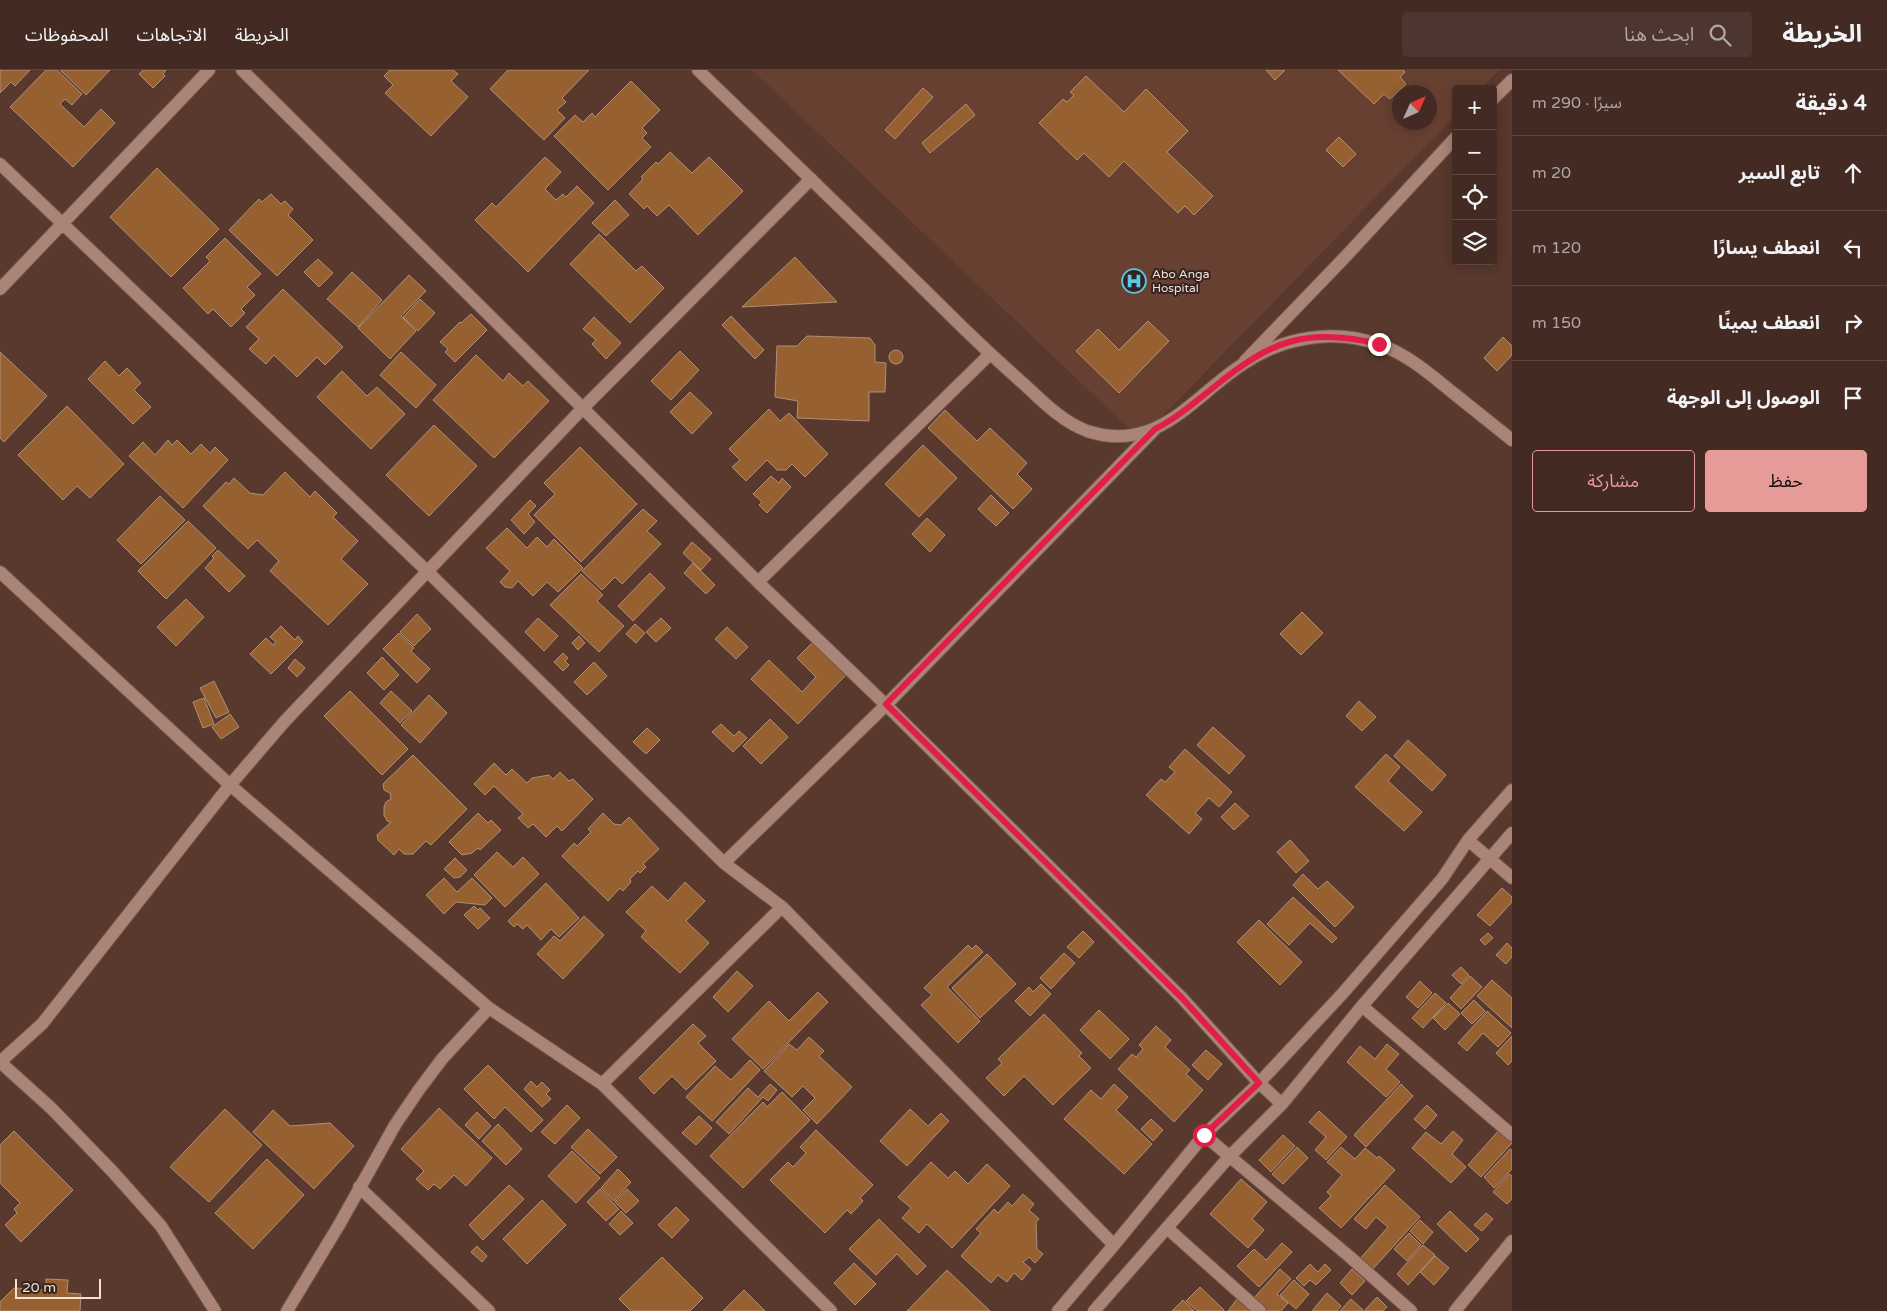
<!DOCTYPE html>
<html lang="ar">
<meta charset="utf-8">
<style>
body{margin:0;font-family:"Varela Round","Noto Sans Arabic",sans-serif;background:#4d362f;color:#f1f3f6;direction:rtl}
.controls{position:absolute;right:15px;top:15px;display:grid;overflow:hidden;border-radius:5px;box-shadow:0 2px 12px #0003}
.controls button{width:45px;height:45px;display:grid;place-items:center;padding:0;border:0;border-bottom:1px solid #5b4640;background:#432a22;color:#f1f3f6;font:25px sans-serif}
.compass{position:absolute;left:1392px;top:15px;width:45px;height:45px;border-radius:50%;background:#432a22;box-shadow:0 2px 12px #0003;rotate:45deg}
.scale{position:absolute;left:15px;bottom:12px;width:86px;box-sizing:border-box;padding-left:5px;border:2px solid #f5dfd8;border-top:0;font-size:14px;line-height:18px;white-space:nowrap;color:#f5dfd8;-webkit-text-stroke:4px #33241f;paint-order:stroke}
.stop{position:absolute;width:15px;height:15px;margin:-11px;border:4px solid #e11d48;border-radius:50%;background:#fff}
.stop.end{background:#e11d48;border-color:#fff;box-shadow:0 1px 5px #0008}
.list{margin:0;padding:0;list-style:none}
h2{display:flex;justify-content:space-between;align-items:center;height:65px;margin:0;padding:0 20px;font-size:21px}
h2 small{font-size:16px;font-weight:400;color:#afa7a5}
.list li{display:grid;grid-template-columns:32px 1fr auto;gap:15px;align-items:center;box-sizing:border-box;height:75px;padding:0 20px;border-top:1px solid #5b4640}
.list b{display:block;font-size:19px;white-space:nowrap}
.list em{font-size:16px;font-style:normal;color:#afa7a5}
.actions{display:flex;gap:10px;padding:15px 20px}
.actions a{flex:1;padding:11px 0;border:1px solid #e69b98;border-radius:5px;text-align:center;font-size:18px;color:#e69b98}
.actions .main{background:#e69b98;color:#111}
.icon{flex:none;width:28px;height:28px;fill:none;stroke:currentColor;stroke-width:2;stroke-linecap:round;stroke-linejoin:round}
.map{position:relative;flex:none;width:1512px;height:1241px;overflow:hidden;direction:ltr}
header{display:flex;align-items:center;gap:30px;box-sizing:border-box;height:70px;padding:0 25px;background:#432a22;border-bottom:1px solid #5b4640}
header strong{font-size:24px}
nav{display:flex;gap:28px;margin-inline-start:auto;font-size:18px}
.search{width:350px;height:45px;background:#4d362f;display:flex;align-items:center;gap:12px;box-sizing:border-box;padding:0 18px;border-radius:5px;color:#afa7a5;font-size:19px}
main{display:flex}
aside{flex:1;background:#432a22}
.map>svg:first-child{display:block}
.built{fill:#684032;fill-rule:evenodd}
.building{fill:#976031;stroke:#b09078}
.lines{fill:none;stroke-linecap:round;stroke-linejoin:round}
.street-casing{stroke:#71544b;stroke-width:14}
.secondary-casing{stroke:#71544b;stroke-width:14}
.street{stroke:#aa8477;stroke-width:12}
.secondary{stroke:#aa8477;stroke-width:12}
.route{stroke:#e11d48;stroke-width:6}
.labels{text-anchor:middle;stroke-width:4;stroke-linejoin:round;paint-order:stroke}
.poi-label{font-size:12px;fill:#f5dfd8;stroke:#33241f;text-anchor:start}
</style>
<header>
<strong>الخريطة</strong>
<div class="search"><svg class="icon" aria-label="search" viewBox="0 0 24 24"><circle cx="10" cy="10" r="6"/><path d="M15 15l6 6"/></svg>ابحث هنا</div>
<nav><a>الخريطة</a><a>الاتجاهات</a><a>المحفوظات</a></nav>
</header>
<main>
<aside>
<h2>4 دقيقة<small>سيرًا · 290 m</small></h2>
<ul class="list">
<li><svg class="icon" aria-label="ahead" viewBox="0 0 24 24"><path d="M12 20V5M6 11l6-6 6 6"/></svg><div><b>تابع السير</b></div><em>20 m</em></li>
<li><svg class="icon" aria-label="left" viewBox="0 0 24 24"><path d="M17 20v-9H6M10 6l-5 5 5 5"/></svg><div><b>انعطف يسارًا</b></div><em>120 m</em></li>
<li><svg class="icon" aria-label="right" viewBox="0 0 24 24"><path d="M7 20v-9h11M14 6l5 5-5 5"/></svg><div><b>انعطف يمينًا</b></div><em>150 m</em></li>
<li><svg class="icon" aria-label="arrive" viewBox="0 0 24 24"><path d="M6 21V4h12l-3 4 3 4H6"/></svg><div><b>الوصول إلى الوجهة</b></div></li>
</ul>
<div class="actions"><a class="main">حفظ</a><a>مشاركة</a></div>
</aside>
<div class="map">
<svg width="1512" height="1241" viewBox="0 0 1512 1241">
<rect width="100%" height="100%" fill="#59382d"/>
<path class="built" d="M752,0h747l-18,19h-25v26l-316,324zM1400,22h30v30h-30z"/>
<path class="building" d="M0,0h30l-15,16 -4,-4 -11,11z
M46,0h11l25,24 -10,11 -7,-6 -5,5 24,23 17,-18 14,14 -42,44 -63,-60z
M60,0h50l-24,25z
M143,0h23l-3,4 2,2 -12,12 -14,-14z
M390,0h63l5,4 -7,7 17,16 -37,39 -46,-43 8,-8 -9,-9z
M508,0h81l-27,28 4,4 -9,8 8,8 -21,22 -54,-51z
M1266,0h19l-10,10z
M1338,0h65l2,2 -5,5 6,7 -16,15 -6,-5 -10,10z
M1086,6l38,36 22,-23 42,42 -21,21 46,44 -19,19 -9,-9 -7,7 -54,-52 -15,16 -25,-24 -7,7 -38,-37 24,-24 4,3 7,-7 -4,-3z
M631,11l29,29 -18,18 5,5 -5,5 9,9 -43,43 -54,-54 21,-21 8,7 9,-9 3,4z
M923,18l10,9 -38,42 -10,-9z
M966,34l9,11 -45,38 -8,-10z
M1339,67l17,17 -13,13 -17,-17z
M670,82l22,21 17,-16 34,34 -45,44 -29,-30 -12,11 -10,-10 -3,3 -15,-15 14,-15 -2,-2 15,-15 2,2z
M545,87l16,15 -16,17 11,11 7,-6 3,3 11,-11 17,17 -66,69 -53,-52 17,-17 4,4z
M157,98l62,61 -48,48 -61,-60z
M271,124l10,10 4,-3 8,8 -5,6 25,25 -36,36 -48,-46 30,-31 3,3z
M615,130l14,15 -23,21 -14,-13z
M599,164l37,37 6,-5 22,22 -34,35 -60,-59z
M225,168l36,36 -14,13 8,8 -14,14 4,4 -14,14 -18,-18 -5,5 -25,-26 27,-27 -4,-4z
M795,187l42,45 -95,5z
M318,189l15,14 -14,14 -15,-15z
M352,202l30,28 -24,27 -31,-28z
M409,205l17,16 -25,25 15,15 -26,28 -32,-31z
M283,219l60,58 -18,18 -8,-8 -20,20 -23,-22 -8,9 -17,-15 10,-10 -13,-12z
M420,229l15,14 -17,18 -15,-14z
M471,244l16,16 -32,32 -10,-10 3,-3 -8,-7 20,-20 1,1z
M731,246l33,34 -9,9 -33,-34z
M594,247l27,26 -15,16 -14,-15 4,-4 -13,-11z
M1148,251l21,20 -50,52 -43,-42 22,-22 21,21z
M807,266l63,2 5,7v17l11,1 -1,29h-16v29l-72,-3 1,-17 -23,-4 2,-51h20z
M1503,267l9,9v9l-15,16 -13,-13z
M889 287a7 7 0 1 1 14 0a7 7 0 1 1-14 0Z
M680,281l19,19 -28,30 -20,-19z
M0,282l47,44 -43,46 -4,-4z
M401,282l35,33 -20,23 -36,-33z
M476,285l27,26 6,-8 14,13 5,-5 21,20 -55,57 -61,-58z
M105,291l14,15 8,-8 14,15 -7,7 17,17 -18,17 -45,-45z
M342,301l25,25 10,-9 28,27 -34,35 -54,-52z
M690,322l22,21 -20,21 -22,-22z
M67,336l57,58 -34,34 -13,-12 -14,14 -45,-45z
M769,339l11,12 9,-8 39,41 -23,23 -13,-13 -6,6h-9l-10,-10 -21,21 -14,-14 8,-7 -11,-11z
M945,340l32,31 13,-13 37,35 -10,11 15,15 -19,20 -85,-81z
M434,355l43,41 -48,50 -43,-41z
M168,370l4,5 5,-5 14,14 10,-10 9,9 5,-6 13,13 -45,48 -54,-52 14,-14 12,13z
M923,375l34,33 -38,39 -34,-33z
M580,377l57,57 -56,58 -47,-47 21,-21 -11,-11z
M285,402l25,25 5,-6 22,22 -4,4 25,24 -17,18 27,25 -40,41 -58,-54 9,-10 -22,-21 -9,9 -45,-43 23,-24 3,2 5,-6 16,15 13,2z
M771,406l8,7 3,-5 9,9 -24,26 -8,-8 3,-3 -9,-8z
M991,425l18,18 -13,13 -18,-17z
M160,426l25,24 -44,44 -24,-24z
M530,430l6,6 -8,8 7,8 -11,12 -13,-14z
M643,439l14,12 -10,10 14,13 -39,40 -7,-7 -13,13 -20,-19z
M927,448l18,17 -15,17 -18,-18z
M188,451l28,27 -50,51 -28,-28z
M507,458l20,20 10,-11 10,10 7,-8 29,29 -25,24 -11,-10 -14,14 -15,-15 -6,7 -7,-1 -5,-5 10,-11 -24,-23z
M692,472l19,17 -10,11 -18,-17z
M218,480l27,26 -16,16 -24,-24 9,-10 -2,-2z
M693,493l22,22 -9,9 -22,-21z
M650,503l15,15 -32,33 -15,-15z
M581,504l22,21 -6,6 27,25 -25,26 -49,-47z
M186,529l18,18 -28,29 -19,-19z
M1302,542l21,21 -22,22 -21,-21z
M417,544l14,15 -17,17 -14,-14z
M538,548l20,18 -14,15 -19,-19z
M661,548l10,10 -15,14 -10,-10z
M635,554l10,9 -9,10 -10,-9z
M281,556l14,14 3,-4 5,6 -32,32 -21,-20 16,-16 7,7 3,-3 -6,-5z
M727,557l21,20 -12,12 -21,-20z
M399,563l15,15 -3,3 19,18 -13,14 -34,-34z
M579,566l6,7 -7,7 -6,-7z
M812,573l34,32 -48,49 -47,-45 18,-19 33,32 14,-15 -19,-19z
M563,583l5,5 -3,3 4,4 -6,6 -9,-9z
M382,587l17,18 -15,15 -17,-17z
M295,589l10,9 -8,9 -9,-9z
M594,592l13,14 -20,19 -13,-13z
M214,611l15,31 -13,6 -16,-30z
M350,621l58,58 -26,26 -58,-59z
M391,621l21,20 -12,12 -20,-20z
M429,625l18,18 -27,30 -19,-18z
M204,628l10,26 -11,4 -10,-26z
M1359,631l17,16 -14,14 -16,-15z
M230,644l9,13 -18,12 -9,-12z
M770,649l18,18 -27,27 -18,-18z
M721,654l13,12 5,-5 8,7 -14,14 -21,-20z
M1213,657l32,29 -16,18 -32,-29z
M647,658l13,12 -14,14 -13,-12z
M1408,670l38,35 -14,16 -38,-35z
M1185,679l47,43 -13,15 -10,-9 -14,15 7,6 -13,15 -43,-39 15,-16 4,3 10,-10 -6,-5z
M1386,684l14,13 -12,14 34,31 -18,19 -49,-44z
M413,685l54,54 -36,36 -5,-4 -13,13h-9l-5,-5 -5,6 -16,-15 -1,-5 14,-13 -4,-1 -3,-6v-8l2,-5 5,-3 -1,-6 -6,-3 -1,-6z
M494,693l12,12 6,-6 15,14 5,-5 17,-3 4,4 7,-7 9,9 4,-2 20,20 -31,32 -5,-5 -11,11 -13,-13 -5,4 -10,-10 5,-4 -29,-28 -9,9 -11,-11z
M1235,733l14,13 -15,14 -13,-13z
M478,743l10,10 3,-3 10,10 -21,20 -2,-2 -6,5 -10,2 -13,-13z
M603,743l11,11 7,1 8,-8 30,32 -16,15 3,3 -6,6 -2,-2 -8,8 1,3 -8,9 -3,-3 -12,13 -46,-45 12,-13 3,3 14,-14 -3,-3z
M1290,770l19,21 -13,12 -19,-21z
M497,782l16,15 10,-10 16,17 -34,33 -31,-32z
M455,788l12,12 -7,7 -6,1 -10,-9z
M1303,804l15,15 9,-8 27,26 -19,20 -42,-42z
M444,808l13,14 15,-14 20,20 -7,7 -29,-3 -12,12 -18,-19z
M685,812l20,19 -19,20 23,22 -29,30 -39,-36 5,-6 -20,-19 26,-26 16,15z
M546,813l33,35 -20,19 -8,-8 -10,11 -14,-15 -4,4 -6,-5 -3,3 -6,-6z
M1502,818l10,9v5l-22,24 -13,-11z
M1293,827l44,41 -5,5 -22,-20 -21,22 -22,-21z
M474,836l4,4 2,-2 10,10 -12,11 -14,-14z
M584,846l20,19 -41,44 -26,-25 17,-18 6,5z
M1259,850l43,42 -22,23 -43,-43z
M1083,861l11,11 -15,16 -12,-11z
M1488,863l5,5 -8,7 -5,-5z
M1507,873l5,5v9l-6,7 -10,-9z
M968,875l4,4 4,-4 7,7 -36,35 33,34 -22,22 -37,-38 11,-10 -8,-7z
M1064,883l11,10 -24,26 -11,-11z
M987,884l29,30 -36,34 -28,-30z
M1461,897l8,8 -8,9 -9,-9z
M737,901l16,15 -25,26 -15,-15z
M1470,906l12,11 -21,22 -11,-11z
M1492,910l20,18v30l-35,-32z
M1420,911l12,12 -14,15 -12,-11z
M1041,914l10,10 -21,22 -15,-15 14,-14 4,5z
M818,922l10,10 -65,67 -31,-30 37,-38 20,20z
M1435,923l11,10 -23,25 -11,-10z
M1474,930l11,11 -13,13 -11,-11z
M1448,933l12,11 -15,16 -12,-12z
M1099,940l30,29 -19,20 -30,-29z
M1487,941l24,22 -13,14 -15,-14 -16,18 -9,-8z
M1044,944l38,39 -3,3 12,12 -38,37 -29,-29 -20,20 -18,-18 16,-15 -4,-4z
M693,954l13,12 -8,7 18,18 -30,29 -14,-14 -18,18 -15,-16z
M1156,956l15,14 -6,7 25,23 -4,4 17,16 -29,32 -56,-53 14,-15 4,3 7,-8 -4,-4z
M1512,966v25l-4,4 -12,-12z
M809,967l15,14 -5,5 33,31 -35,37 -14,-14 12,-12 -12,-12 -11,11 -28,-26 25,-27 8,6z
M1387,974l12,10 -13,15 14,13 -14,15 -39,-35 13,-16 15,13z
M1206,980l16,14 -14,16 -16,-15z
M750,990l10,10 -48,51 -26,-24 29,-31 16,14z
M488,995l55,55 -12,12 -26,-25 -11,12 -30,-30z
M531,1011l6,6 5,-5 8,8 -4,4 5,5 -9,8 -18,-18z
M770,1014l7,6 -9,11 -5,-4 -34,37 -13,-12 32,-34 10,9z
M1114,1014l14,13 -12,13 36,34 -28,30 -60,-55 27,-29 10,9z
M1401,1014l12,12 -47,51 -12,-12z
M782,1022l28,28 -67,68 -33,-32 53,-54 4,5z
M567,1035l13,13 -25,26 -14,-12z
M1427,1035l10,10 -12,14 -11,-10z
M439,1038l53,50 -26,28 -12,-11 -14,14 -6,-5 -6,6 -12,-11 8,-8 -23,-22z
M225,1039l37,36 -53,57 -39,-35z
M910,1039l18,17 13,-13 8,8 -42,45 -27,-25z
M273,1040l17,16 40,-3 24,23 -40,43 -61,-57z
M1319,1041l28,26 -21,23 -11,-10 11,-13 -17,-15z
M477,1042l14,14 -12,13 -14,-14z
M699,1046l13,12 -16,17 -14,-12z
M1151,1049l12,11 -10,11 -12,-12z
M498,1054l24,25 -16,16 -24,-24z
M1501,1058l11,10v5l-31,34 -13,-12z
M588,1059l29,28 -17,17 -29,-27z
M816,1060l57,55 -13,13 3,3 -12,13 -4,-4 -22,23 -55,-53 18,-18 5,5 13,-14 -6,-6z
M14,1061l59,59 -52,52 -16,-17 12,-12 -3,-4 6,-6 -20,-20v-38z
M1453,1061l10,9 -11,14 14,13 -15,16 -39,-35 14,-16 15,12z
M1283,1065l12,11 -24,26 -12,-12z
M1297,1077l11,11 -25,26 -11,-10z
M1341,1077l14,12 10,-11 12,10 2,-2 16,14 -54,58 -22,-20 12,-12 -4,-4 15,-17 -15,-13z
M1510,1079l2,1v19l-18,19 -10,-11z
M572,1081l28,27 -24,25 -28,-27z
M267,1089l37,36 -51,54 -38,-36z
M931,1092l17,16 7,-7 13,13 19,-20 23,22 -58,62 -25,-24 -8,9 -17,-15 9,-10 -13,-11z
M618,1099l13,13 -17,19 -13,-13z
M1509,1104l3,2v23l-5,5 -14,-12z
M1241,1109l26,23 -15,17 12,11 -16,18 -38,-34z
M509,1115l15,14 -41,41 -14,-15z
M1385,1115l35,32 -49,54 -12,-11 29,-33 -12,-10 -10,12 -12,-10z
M600,1119l19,20 -13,12 -19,-19z
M627,1119l12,12 -13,12 -11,-11z
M1023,1124l11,10 -5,6 10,9 -3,3 1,27 6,5 -8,9 -6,-6 -6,5 8,7 -9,11 -8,-7 -7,9 -9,-7 -7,8 -30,-27 20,-23 -5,-4 18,-20 4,4 10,-11 4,4z
M542,1130l24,25 -39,39 -24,-25z
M676,1137l13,13 -17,18 -14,-13z
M621,1141l12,12 -13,12 -11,-11z
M1450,1141l29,28 -13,13 -29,-28z
M1486,1143l7,6 -11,12 -8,-6z
M879,1149l47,47 -9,9 -20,-21 -21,21 -27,-26z
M1420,1150l13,12 -10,12 -13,-13z
M1409,1163l12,12 -14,16 -13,-12z
M1282,1173l10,9 -33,35 -22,-21 17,-17 12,11z
M1423,1175l12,10 -27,30 -11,-11z
M477,1176l10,10 -5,6 -11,-10z
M1435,1186l14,12 -15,17 -14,-13z
M662,1187l41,41 -13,13h-59l-12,-12z
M854,1193l22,21 -21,21 -21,-22z
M1310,1194l8,8 7,-8 6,6 -15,15 -6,-5 -6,6 -8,-8z
M1280,1199l11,10 -14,15 11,9 -7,8h-15l-13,-12z
M1352,1199l13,12 -13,14 -12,-12z
M947,1200l43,41h-83z
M46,1209l22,1 -1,13 14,1 -1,17h-80v-9l14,-14 32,2z
M1294,1210l15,14 -13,15 -16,-14z
M1200,1217l24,23v1h-27l-11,-10z
M744,1220l21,21h-42z
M1327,1223l14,13 -4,5h-25z
M1377,1227l10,10 -4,4h-19z
M1237,1229l13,11 -1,1h-21z
M1351,1229l12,11 -1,1h-22z
M1183,1230l11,11h-22z"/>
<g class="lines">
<g class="street-casing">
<path id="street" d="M242,0l516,512 128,123 296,293 77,85 23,21
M1493,29l19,-19
M0,94l427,407 297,292 58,44 332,338
M0,219l209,-219
M1245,291l102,-106 109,-118
M0,502l230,213 55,-64 298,-313 228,-229
M758,512l232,-228
M1468,770l44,38
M724,793l162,-158 269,-276
M1362,936l150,129
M1,991l41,-37 188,-239 259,223 113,76 229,227
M0,992l51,46 62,64 48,54 54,85
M602,1014l180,-177
M1204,1065l146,122 61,54
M359,1117l130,124
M1167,1158l93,83
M287,1241l52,-86 56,-100 23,-34 24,-32 47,-51
M1058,1241l56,-66 90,-110 55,-52 84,-90 99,-114 26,-39 44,-50
M1094,1241l135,-154 53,-53 80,-98 150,-173
M1455,1241l57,-70"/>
</g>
<g class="secondary-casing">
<path id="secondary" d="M698,0c84,81 167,161 249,242 26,26 52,50 79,74 18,17 37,36 61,45 71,23 105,-34 156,-67 40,-27 91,-36 137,-19 27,9 50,29 72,47 20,16 40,32 60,48"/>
</g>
<use href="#street" class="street"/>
<use href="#secondary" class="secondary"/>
</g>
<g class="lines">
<path class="route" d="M1204,1065l55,-52 -77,-85 -296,-294 269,-275c22,-11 40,-27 59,-42 57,-47 93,-60 165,-43"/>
</g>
<defs>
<g id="hospital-ring" transform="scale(1.25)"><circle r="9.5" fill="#33241f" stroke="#5bc8e6" stroke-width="1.5"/><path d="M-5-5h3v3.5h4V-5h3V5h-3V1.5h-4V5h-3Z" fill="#5bc8e6"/></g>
</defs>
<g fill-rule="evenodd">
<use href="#hospital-ring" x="1134" y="211"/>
</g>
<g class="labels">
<g class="poi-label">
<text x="1152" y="208">Abo Anga<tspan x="1152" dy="14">Hospital</tspan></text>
</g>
</g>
</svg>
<div class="controls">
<button>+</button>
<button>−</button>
<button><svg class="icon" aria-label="locate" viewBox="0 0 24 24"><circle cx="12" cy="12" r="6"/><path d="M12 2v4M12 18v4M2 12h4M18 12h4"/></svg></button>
<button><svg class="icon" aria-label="layers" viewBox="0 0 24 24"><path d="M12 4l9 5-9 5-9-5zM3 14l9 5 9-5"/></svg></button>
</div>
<svg class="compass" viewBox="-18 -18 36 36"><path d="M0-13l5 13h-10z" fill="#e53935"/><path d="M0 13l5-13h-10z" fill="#afa7a5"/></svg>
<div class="scale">20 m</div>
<div class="stop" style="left:1204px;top:1065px"></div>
<div class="stop end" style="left:1379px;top:274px"></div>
</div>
</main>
